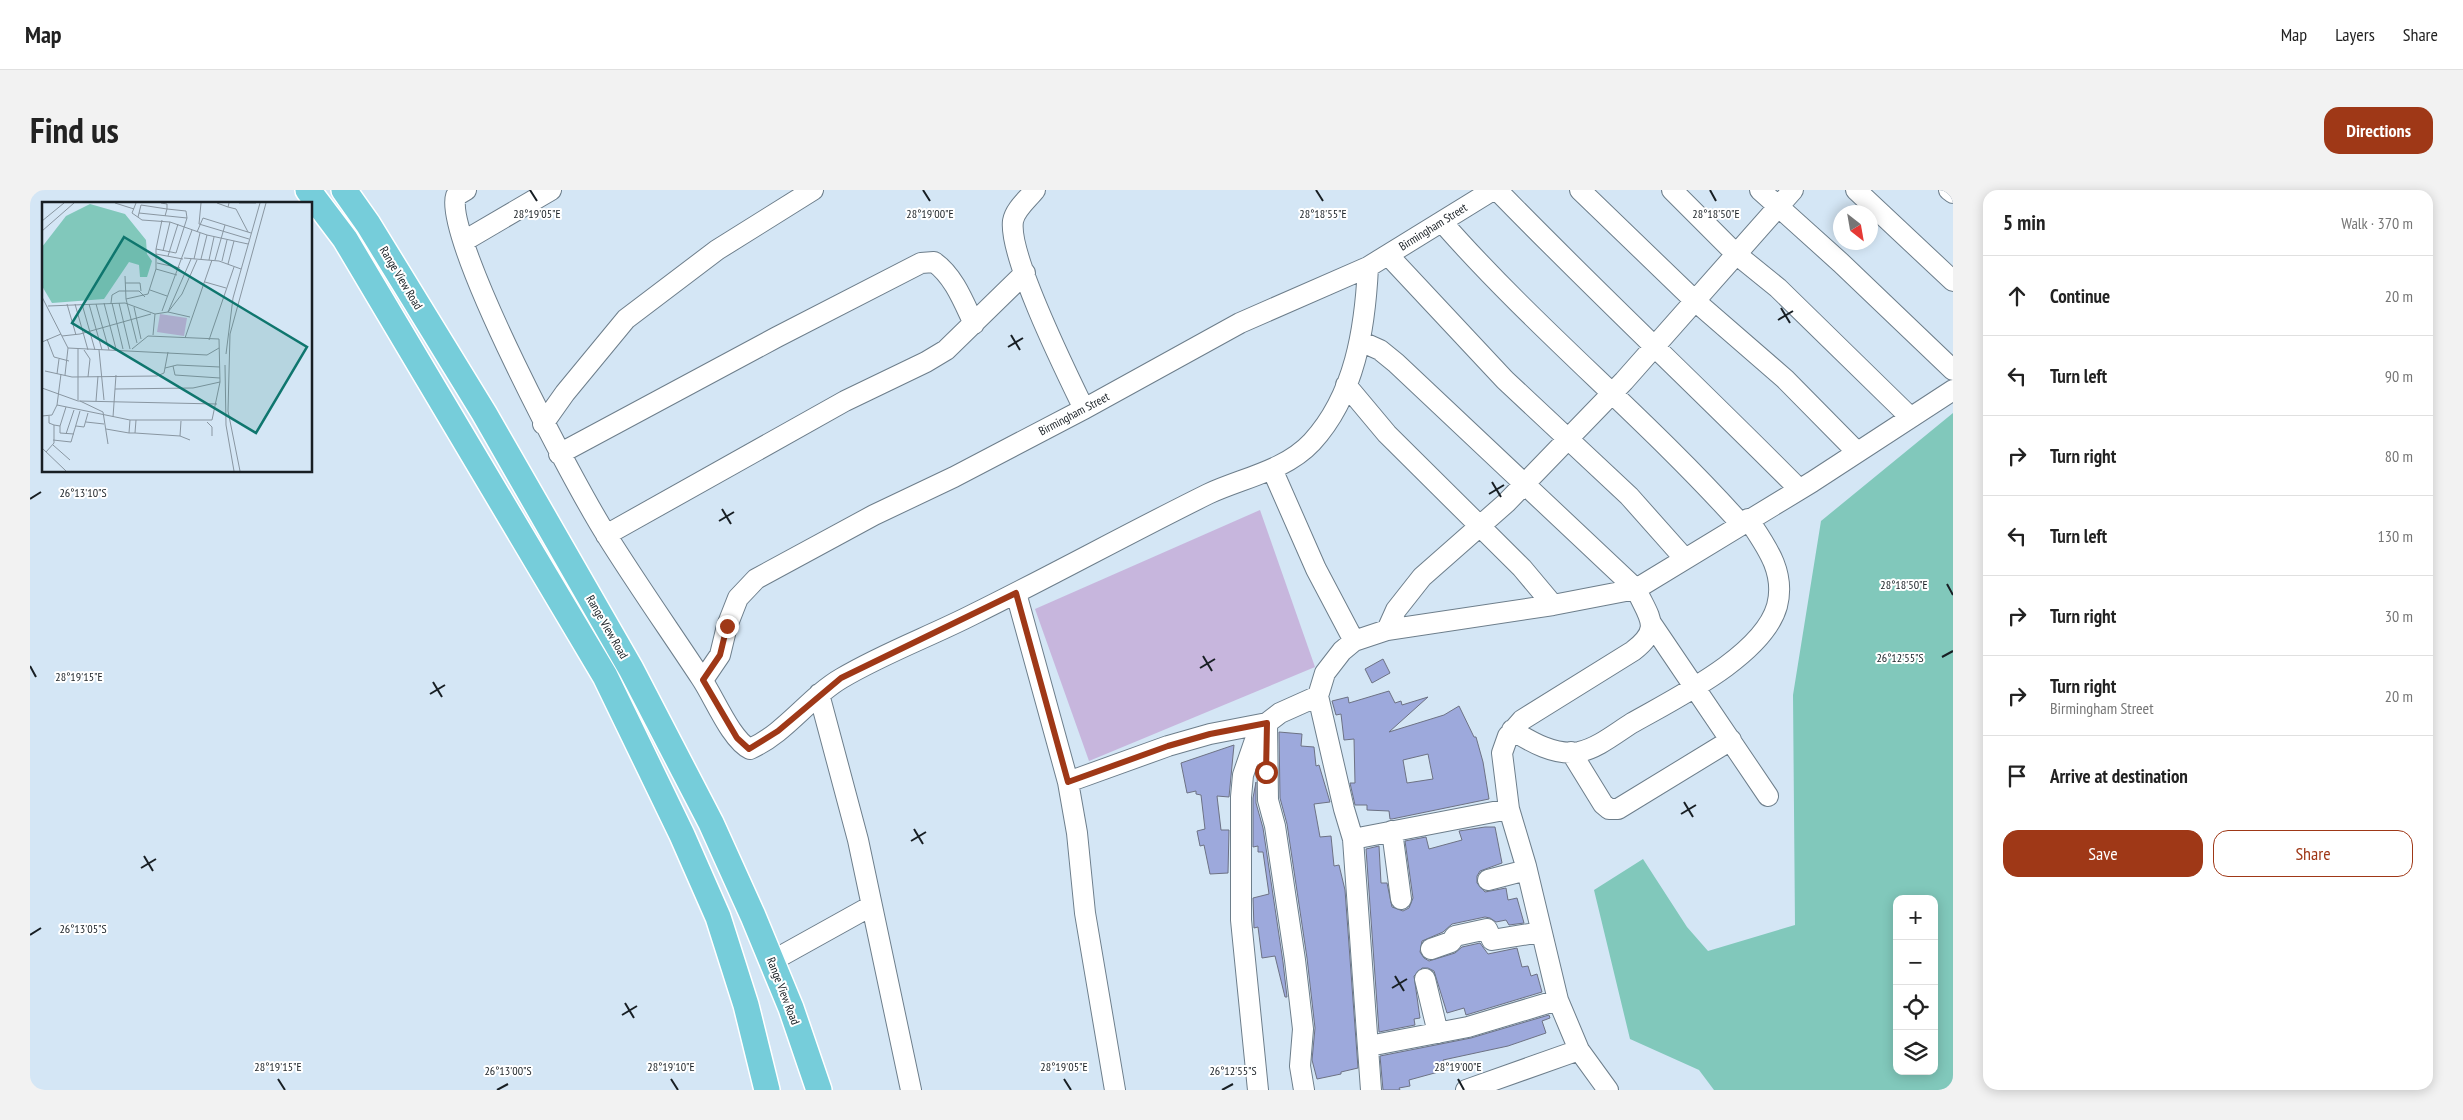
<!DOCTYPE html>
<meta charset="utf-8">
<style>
body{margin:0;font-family:"PT Sans Narrow",sans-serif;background:#f2f2f2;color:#222}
.controls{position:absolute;right:15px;bottom:15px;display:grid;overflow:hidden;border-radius:10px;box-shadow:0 2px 12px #0003}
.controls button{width:45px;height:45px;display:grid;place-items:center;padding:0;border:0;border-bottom:1px solid #e0e0e0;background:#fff;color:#222;font:25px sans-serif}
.compass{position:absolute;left:1803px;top:15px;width:45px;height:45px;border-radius:50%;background:#fff;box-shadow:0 2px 12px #0003;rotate:149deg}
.stop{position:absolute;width:15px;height:15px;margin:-11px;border:4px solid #9f3817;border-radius:50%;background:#fff}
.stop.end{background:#9f3817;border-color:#fff;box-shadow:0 1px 5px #0008}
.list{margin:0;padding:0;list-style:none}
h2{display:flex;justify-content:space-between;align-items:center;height:65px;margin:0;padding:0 20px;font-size:21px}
h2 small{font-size:16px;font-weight:400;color:#767676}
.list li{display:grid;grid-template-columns:32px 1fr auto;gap:15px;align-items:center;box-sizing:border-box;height:80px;padding:0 20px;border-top:1px solid #e0e0e0}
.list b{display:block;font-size:19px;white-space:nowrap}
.list p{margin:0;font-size:16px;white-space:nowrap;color:#767676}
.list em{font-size:16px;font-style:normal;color:#767676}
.actions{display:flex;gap:10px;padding:15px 20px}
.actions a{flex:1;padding:11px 0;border:1px solid #9f3817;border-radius:15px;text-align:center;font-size:18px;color:#9f3817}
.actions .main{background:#9f3817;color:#fff}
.icon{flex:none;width:28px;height:28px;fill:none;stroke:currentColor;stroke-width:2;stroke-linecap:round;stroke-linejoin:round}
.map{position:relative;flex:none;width:1923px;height:900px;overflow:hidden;border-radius:15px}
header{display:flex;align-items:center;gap:30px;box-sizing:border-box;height:70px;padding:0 25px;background:#fff;border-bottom:1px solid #e0e0e0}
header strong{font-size:24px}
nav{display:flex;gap:28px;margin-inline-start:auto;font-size:18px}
.intro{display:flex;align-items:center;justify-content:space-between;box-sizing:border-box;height:120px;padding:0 30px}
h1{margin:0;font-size:35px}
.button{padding:12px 22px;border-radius:15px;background:#9f3817;color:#fff;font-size:18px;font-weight:700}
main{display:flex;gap:30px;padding:0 30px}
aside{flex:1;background:#fff;border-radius:15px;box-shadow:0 2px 12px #0003}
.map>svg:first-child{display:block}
.green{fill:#c7b6dd}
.water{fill:#81c8bb;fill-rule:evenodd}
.building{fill:#9da9dc;stroke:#6d7284;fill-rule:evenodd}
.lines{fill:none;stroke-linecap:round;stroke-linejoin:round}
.minor-casing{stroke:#6d7e8b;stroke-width:22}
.major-casing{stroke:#fff;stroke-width:28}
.minor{stroke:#fff;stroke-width:20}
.major{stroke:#76cdda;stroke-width:25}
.route{stroke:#9f3817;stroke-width:6}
.ticks{fill:none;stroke:#181f24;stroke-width:2}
.labels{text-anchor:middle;stroke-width:4;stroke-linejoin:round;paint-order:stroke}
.street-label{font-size:12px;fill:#181f24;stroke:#fff}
.inset-road{fill:none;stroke:#8996a1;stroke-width:1}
.view{fill:#0f766e;fill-opacity:0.15;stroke:#0f766e;stroke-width:2.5}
.inset-edge{fill:none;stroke:#181f24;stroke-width:2.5}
.ticks-label{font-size:12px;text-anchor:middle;fill:#181f24;stroke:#fff;stroke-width:4;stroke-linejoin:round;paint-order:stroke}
</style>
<header>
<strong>Map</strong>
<nav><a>Map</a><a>Layers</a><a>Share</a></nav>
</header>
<div class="intro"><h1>Find us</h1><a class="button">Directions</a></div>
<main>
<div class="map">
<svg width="1923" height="900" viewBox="0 0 1923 900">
<rect width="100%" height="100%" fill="#d4e6f5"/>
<path class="green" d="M1230,320l55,157 -226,94 -54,-152z"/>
<path class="water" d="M1923,223v677h-239l-15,-20 -69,-31 -36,-149 49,-31 44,68 21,24 87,-26 -2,-230 28,-174zM1867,709h37v172h-37z"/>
<path class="building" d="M1353,469l7,14 -18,10 -7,-14z
M1359,501l6,12 6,-2 1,4 26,-8 -39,35 55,-17 15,-9 15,31h2l7,25 6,37 -97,20h-2l-1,-8 -22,-1v-5h-12l-5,-22h5l-1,-44 -10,1 -3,-26 -5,1 -4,-14 16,-4 1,6zM1398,564l5,25 -26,4 -4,-23z
M1249,542l23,2 -1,12 13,1 2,19 3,-1 11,37 -16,2 6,33 11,-1 3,30 5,-1 6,25 13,178 -17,4v2l-24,5 -5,-19 3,-32 -8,-70 -20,-134 -7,-26z
M1204,555l-5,52 -12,-1 4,34h8l-1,43 -18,1 -6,-29 -4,1 -3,-15 8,-2 -4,-34 -5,-1v-3l-9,2 -6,-30z
M1226,592v21l7,25 20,134 4,35h-2l-10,-41 -13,2 -4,-31 -4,1 -1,-30 16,-4 -6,-42h-5v-6l-5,1v-49z
M1455,637h10l7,36 -22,8 -3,5v7l8,9 21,-4 2,12 9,-2 7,25 -15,2 -3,-5 -10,2 -6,-4 -5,-1 -33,7 -9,8 -21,9 -2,11 4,6 5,3 26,-8 7,-6 18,-4 8,11 29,-6 5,19 6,-1 3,10 6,-2 5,18 -76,23 -2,-7 -17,5 -13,-42 -6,-3h-6l-8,8 6,42 -6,1 1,6 -36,7 -13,-183 13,-3 2,37h6l5,24 11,4 6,-3 4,-10 -8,-57 21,-4 3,12 33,-9 -3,-9z
M1519,825l1,3 -8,3 4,12 -38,13 -65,14 3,9 -4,2 -33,9 1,6 -11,2 1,2h-17l-3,-34 91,-18z"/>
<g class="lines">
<g class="minor-casing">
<path id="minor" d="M436,0l-10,6c-14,41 122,295 151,340 30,48 63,95 94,142 13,19 30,62 49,71 36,-16 59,-52 92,-71 42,-25 89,-42 132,-64 79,-39 155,-81 234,-120 34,-16 77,-23 104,-52 43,-47 53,-113 56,-175
M1005,0c-7,9 -20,19 -22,31 -5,34 54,153 71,188
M1467,0c99,102 202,198 302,299
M1550,0l114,110 91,79 72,73
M1642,0l64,64 42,34 132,129
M1730,0l81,73 112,107
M1826,0l97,91
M1919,0l4,3
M1412,32c94,107 204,196 299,302
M434,51l87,-51
M1358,65l117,125 124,116 56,63
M1330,151l20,9 16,13 240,226c13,29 27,39 -3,62l-111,69 -14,16 -6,17 7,56 17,57 32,134 21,50 29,40
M1316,195l41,49 135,134 31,37
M513,234l22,-31 61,-74 91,-69 96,-60
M529,264l218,-117 144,-74 13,-1c20,14 30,41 40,62
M1242,279l44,100 38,72
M576,345l239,-134 81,-39 20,-12 79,-77
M986,403l52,189 9,51 8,80 30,177
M1621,433l117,173
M1357,440l9,-20 26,-33 84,-74 118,-122 169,-191
M673,490l17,-25 7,-29 11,-28 18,-19 118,-64 80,-38 130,-68 156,-86 128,-56 125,-77
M789,504l39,146 53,250
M1482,540c19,12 43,26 67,22 19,-4 37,-19 53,-29 42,-24 131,-67 145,-117 9,-34 -11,-60 -29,-87
M1541,562l32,52 6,5h9l113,-69
M1038,592l100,-36 42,-12 57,-11 1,77 7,26 20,134 8,69 -3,37 4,24
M1362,641l9,68
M1323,649l156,-30
M1458,690l39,-10
M1401,759l20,-7 4,-6 32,-7 5,11 49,-8
M742,771l99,-55
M1395,789l13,54
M1339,856l99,-19 90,-27
M1228,900l-17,-170v-123l2,-22 11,-32 13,-20 13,-10 38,-17
M1341,900l-18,-251 -9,-30 -26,-113 7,-23 17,-22 12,-10 33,-11 166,-25 83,-16 176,-107 141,-92
M1436,900l113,-40"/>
</g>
<g class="major-casing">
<path id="major" d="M278,0l37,49 260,437 77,159 36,82 28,88 21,85
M314,0l24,34 116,189 147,256 80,154 42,93 38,92 28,82"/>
</g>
<use href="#minor" class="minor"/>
<use href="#major" class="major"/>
</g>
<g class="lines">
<path class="route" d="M697,436l-7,29 -17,25 34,58 12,11 29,-18 63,-53 175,-85 52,189 100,-36 42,-12 57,-11 -1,49"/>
</g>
<path class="ticks" d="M500,0l7,11M893,0l7,11M1286,0l7,11M1680,0l6,11M1751,118l9,15M1748,130l15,-9M981,145l9,15M978,157l15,-9M1462,292l9,15M1459,304l15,-9M0,309l11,-7M692,319l9,15M689,331l15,-9M1917,394l6,11M1173,466l9,15M1912,467l11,-6M0,476l6,11M1170,478l15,-9M403,492l9,15M400,504l15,-9M1654,612l9,15M1651,624l15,-9M884,639l9,15M881,651l15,-9M114,666l9,15M111,678l15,-9M0,745l11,-7M1365,786l9,15M1362,798l15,-9M595,813l9,15M592,825l15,-9M248,889l7,11M641,889l7,11M1034,889l7,11M1428,889l6,11M467,900l11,-6M1192,900l11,-6"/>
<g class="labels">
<g class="street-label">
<text transform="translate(1403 37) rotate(-32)" y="4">Birmingham Street</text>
<text transform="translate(371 88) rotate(59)" y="4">Range View Road</text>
<text transform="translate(1044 224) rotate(-28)" y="4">Birmingham Street</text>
<text transform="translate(577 437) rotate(60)" y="4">Range View Road</text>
<text transform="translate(753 801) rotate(69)" y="4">Range View Road</text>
</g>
</g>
<g transform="translate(12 12)">
<rect width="270" height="270" fill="#d4e6f5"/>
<path d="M118,112l27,4 -3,18 -27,-4z" fill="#c7b6dd"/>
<path d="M48,2l35,10 21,26 1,14 5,7 -5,16h-7l-1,-12 -10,-3 -25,37 -52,4 -10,-17v-39l24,-31z" fill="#81c8bb"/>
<path class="inset-road" d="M73,1l19,6M94,1l-4,10 10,7 28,2 37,13 41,9M119,1l6,1v5l19,2 1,7M159,1l-2,21 50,15M175,1l11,4 1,-4M197,1h17M186,5l8,2 12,23M97,11l48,5 -11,35 -20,-4M96,15l3,-12 26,4 -2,7M0,19l22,-18M0,29l32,-28M155,30l6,-14 48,15M121,49l7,-29M114,52l27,5M126,54l10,-32M142,56l35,3 22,8M152,57l6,-26M159,57l6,-24M167,58l5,-23M173,58l10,-35M180,59l5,-21M115,61l23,5M186,62l6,-23M114,67l21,6M83,74l1,23M163,80l21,6M83,81h15l1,8M108,88l17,6M0,95l26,51 139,7 12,-7M62,101l12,46M69,101l1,-8 7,-4h20l6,6M70,101l11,46M77,101l11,46M25,102l9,31M33,102l13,46M40,102l13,46M47,102l13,46M54,102l13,46M6,104l77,-3 30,11 13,-2 14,-18 15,-34M92,105l7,32M120,109l30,-81M148,115l-22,-5 23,-53M111,133l2,-21M20,134l18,-2 71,-20M143,136l27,-78M5,137l7,18 15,4M167,138l25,-73M0,140l19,-8M95,141l-11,-44 22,-5 8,-25v-20l6,-29M42,148l6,9 -2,18M57,148l5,50M184,152l7,-56 27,-95M183,163l1,60 8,46M131,164l2,9 45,3M123,166l12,-3 43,2M3,169l27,6 85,-1 7,-3 4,-21M15,172l2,-15M23,173l3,-27M0,186l36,13 139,3M73,187l78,-1 27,-6M36,198v-51M38,199l23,11 5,32M54,199l2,-25M15,203l73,15h82l8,-38 -1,-43 -71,-3 -16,13M0,214l10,-1 5,-10 4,-31M71,215l3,-42M88,218l-1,13h6l1,-13M139,219l-1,15 10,4M44,220l18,2M165,220l5,5v9M12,223l6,1 6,-19M18,224v7l14,1M34,224l8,1 4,-14M64,227l23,4M93,231l45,3M24,232l8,-24M11,238l18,2 9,-31M11,243l17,15M0,246l24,23M4,250l8,-9v-18l-5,-2v-7M198,269l-12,-60 2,-77 36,-131"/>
<path class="view" d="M82,35l183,110 -51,86 -184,-110z"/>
<rect width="270" height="270" class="inset-edge"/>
</g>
<g class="ticks-label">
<text x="507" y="28">28°19'05"E</text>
<text x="900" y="28">28°19'00"E</text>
<text x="1293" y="28">28°18'55"E</text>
<text x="1686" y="28">28°18'50"E</text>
<text x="53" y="307">26°13'10"S</text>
<text x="1874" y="399">28°18'50"E</text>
<text x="1870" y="472">26°12'55"S</text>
<text x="49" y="491">28°19'15"E</text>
<text x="53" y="743">26°13'05"S</text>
<text x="248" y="881">28°19'15"E</text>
<text x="641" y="881">28°19'10"E</text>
<text x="1034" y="881">28°19'05"E</text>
<text x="1428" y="881">28°19'00"E</text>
<text x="478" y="885">26°13'00"S</text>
<text x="1203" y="885">26°12'55"S</text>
</g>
</svg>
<div class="controls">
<button>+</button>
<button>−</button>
<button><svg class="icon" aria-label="locate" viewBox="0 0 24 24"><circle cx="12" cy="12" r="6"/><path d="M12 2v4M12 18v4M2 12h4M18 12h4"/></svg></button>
<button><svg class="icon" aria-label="layers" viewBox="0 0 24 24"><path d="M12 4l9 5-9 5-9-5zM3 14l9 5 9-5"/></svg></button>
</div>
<svg class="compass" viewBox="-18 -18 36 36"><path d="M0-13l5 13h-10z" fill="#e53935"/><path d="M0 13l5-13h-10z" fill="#767676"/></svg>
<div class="stop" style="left:1236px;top:582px"></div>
<div class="stop end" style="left:697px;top:436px"></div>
</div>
<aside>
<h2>5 min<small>Walk · 370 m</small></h2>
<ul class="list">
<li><svg class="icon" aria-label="ahead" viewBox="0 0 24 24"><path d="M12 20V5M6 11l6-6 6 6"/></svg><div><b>Continue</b></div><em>20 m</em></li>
<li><svg class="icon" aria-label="left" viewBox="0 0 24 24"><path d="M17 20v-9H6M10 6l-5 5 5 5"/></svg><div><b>Turn left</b></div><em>90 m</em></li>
<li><svg class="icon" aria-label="right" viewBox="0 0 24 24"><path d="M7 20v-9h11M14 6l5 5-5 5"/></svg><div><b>Turn right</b></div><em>80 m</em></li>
<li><svg class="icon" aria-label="left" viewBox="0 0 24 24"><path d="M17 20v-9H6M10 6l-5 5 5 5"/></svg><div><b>Turn left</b></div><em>130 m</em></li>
<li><svg class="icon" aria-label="right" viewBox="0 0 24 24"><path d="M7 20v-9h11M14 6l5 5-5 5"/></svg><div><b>Turn right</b></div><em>30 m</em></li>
<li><svg class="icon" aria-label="right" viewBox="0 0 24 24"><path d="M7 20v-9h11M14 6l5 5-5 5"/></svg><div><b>Turn right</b><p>Birmingham Street</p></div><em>20 m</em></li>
<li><svg class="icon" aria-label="arrive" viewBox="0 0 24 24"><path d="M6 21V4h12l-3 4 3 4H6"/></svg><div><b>Arrive at destination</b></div></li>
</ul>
<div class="actions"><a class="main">Save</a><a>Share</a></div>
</aside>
</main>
